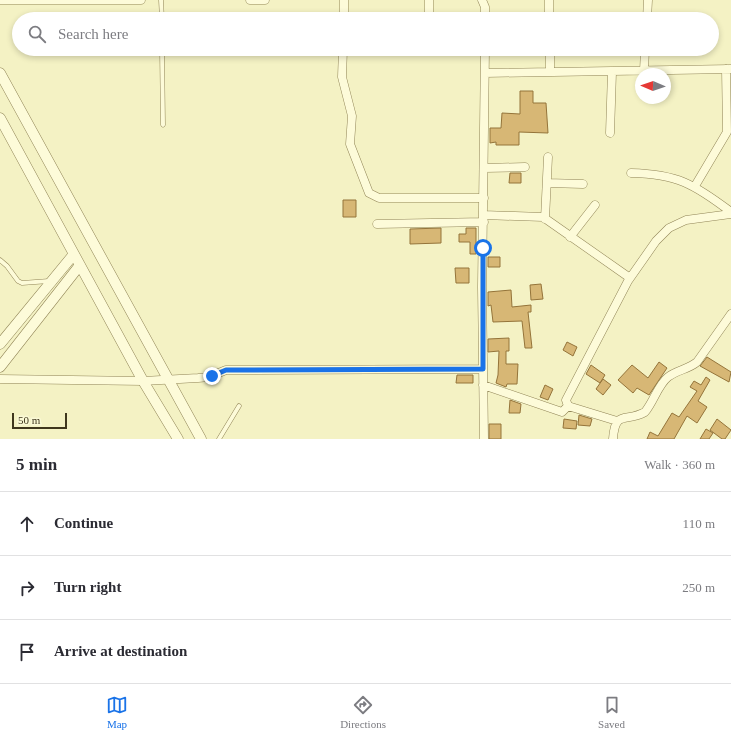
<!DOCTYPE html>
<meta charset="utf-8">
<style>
body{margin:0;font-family:Georgia,serif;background:#f7f7f7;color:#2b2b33}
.compass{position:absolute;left:635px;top:68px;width:36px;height:36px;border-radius:50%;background:#fff;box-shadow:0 2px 6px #0003;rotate:272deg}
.scale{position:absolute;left:12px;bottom:10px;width:55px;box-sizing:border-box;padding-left:4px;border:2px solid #3f371d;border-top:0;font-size:11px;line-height:14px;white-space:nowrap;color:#3f371d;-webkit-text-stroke:3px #faf9d5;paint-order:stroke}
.stop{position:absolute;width:12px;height:12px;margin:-9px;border:3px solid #1a73e8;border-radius:50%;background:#fff}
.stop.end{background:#1a73e8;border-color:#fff;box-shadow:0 1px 4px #0008}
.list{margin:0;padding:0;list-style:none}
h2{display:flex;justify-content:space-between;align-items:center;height:52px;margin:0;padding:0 16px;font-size:17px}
h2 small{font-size:13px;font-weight:400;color:#7c7c81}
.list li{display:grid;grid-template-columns:26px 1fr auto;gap:12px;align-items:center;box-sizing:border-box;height:64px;padding:0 16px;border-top:1px solid #e1e1e2}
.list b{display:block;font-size:15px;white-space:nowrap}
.list em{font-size:13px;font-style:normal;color:#7c7c81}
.icon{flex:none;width:22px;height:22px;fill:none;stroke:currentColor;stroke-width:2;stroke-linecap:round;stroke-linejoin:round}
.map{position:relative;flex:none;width:731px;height:439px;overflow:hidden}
.search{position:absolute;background:#fff;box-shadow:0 2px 6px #0003;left:12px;right:12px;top:12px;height:44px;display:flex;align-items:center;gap:10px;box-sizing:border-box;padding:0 14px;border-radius:22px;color:#7c7c81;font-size:15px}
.sheet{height:244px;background:#fff}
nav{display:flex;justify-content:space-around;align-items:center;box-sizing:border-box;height:56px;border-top:1px solid #e1e1e2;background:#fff;font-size:11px;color:#7c7c81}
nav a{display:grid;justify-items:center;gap:2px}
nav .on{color:#1a73e8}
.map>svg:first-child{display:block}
.building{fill:#d7b775;stroke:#94743a}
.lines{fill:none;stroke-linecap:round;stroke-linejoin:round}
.service-casing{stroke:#918557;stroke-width:5}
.minor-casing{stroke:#918557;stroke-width:9}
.tertiary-casing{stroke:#918557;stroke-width:11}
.service{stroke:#fdfbd9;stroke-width:4}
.minor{stroke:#fdfbd9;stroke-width:8}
.tertiary{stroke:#fdfbd9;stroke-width:10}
.route{stroke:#1a73e8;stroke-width:5}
</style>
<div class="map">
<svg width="731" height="439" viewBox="0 0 731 439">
<rect width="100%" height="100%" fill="#f4f2c4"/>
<path class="building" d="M520,91h13v12h13l2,30 -29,-1v13h-23v-3l-6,1v-15h11l1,-15 18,1z
M510,173h11v10h-12z
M343,200h13v17h-13z
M441,228v15l-31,1v-15z
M466,228h10v26h-6v-12h-11v-8h7z
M488,257h12v10h-12z
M455,268h14v15h-13z
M541,284l2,15 -12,1 -1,-15z
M511,290l1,17 19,-2v7h-3l4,36h-7l-3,-27 -29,1 -2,-17 -3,1v-14z
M509,338v13h-3v13h12l-1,20h-10l-1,3 -10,-4 2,-8 1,-24 -11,1v-13z
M567,342l10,5 -4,9 -10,-6z
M707,357l24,15 -2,10 -29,-16z
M659,362l8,6 -18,27 -12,-7 -4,5 -15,-13 14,-15 16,13z
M591,365l14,10 -5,8 -14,-9z
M457,375h16v8h-17z
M706,377l4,3 -12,21 9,6 -10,16 -10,-7 -13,23h-27l3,-7 8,4 14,-23 7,4 18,-26 -7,-4 4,-6 7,4z
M603,379l8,6 -8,10 -7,-6z
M545,385l8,4 -5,11 -8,-3z
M510,400l11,4 -1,9h-11z
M579,415l13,4 -2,7 -12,-1z
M564,419l13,2 -1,8 -13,-1z
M717,419l14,11 -6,9h-3l-12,-9z
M489,424h12v15h-12z
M706,429l7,4 -4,6h-9z"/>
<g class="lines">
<g class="service-casing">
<path id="service" d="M161,0l1,19
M162,49l1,76
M0,260l7,6 11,15 4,2 27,-2
M219,439l20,-33"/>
</g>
<g class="minor-casing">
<path id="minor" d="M0,0h141
M250,0h15
M429,0v19
M482,0l3,7v12
M549,0v19
M344,19v-19
M647,19l1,-19
M343,49l-1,28 10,39 -2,28 19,49 10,5h105
M550,49v23
M644,71l1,-22
M485,73l246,-4
M610,133l2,-61
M485,168l40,-1
M631,173c46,1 63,11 100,39
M547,183l36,1
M695,186l32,-54 -1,-63
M484,215l59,2 87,61
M545,219l3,-62
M377,224l107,-2
M570,237l25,-32
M0,379l143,2 55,-3 11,-1 17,-7 257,-1
M483,385l79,27 6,-6
M617,421l-49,-15 -2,-6 62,-119 28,-40 13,-13 17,-8 45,-6
M484,439l-2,-152 3,-238
M613,439c2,-30 13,-16 32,-27 9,-11 13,-27 23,-35 9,-7 21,-8 29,-15l34,-48"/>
</g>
<g class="tertiary-casing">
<path id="tertiary" d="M0,73l201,366
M0,118l143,263 35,58
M0,344l74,-90
M0,367l80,-102"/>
</g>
<use href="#service" class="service"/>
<use href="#minor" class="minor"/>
<use href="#tertiary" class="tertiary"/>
</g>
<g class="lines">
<path class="route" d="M212,376l14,-6 257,-1v-121"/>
</g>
</svg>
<svg class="compass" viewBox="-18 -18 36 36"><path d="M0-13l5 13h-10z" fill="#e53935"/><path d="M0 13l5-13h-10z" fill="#7c7c81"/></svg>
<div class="scale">50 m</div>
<div class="stop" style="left:483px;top:248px"></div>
<div class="stop end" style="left:212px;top:376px"></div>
<div class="search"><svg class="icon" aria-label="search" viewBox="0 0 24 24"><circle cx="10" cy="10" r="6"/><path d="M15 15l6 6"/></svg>Search here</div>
</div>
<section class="sheet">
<h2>5 min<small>Walk · 360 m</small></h2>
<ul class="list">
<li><svg class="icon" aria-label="ahead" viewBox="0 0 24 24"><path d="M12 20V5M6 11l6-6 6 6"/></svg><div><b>Continue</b></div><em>110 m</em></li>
<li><svg class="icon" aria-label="right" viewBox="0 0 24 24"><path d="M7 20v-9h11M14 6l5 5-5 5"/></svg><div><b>Turn right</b></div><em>250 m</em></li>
<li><svg class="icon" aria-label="arrive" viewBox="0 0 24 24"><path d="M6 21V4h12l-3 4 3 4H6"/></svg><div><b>Arrive at destination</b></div></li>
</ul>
</section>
<nav>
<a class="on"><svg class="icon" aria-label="map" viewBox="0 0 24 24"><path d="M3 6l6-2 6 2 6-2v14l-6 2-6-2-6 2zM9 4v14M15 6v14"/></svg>Map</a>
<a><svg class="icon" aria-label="directions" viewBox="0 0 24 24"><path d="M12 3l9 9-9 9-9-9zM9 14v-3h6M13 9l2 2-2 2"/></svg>Directions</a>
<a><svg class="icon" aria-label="saved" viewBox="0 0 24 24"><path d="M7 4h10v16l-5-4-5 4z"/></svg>Saved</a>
</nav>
